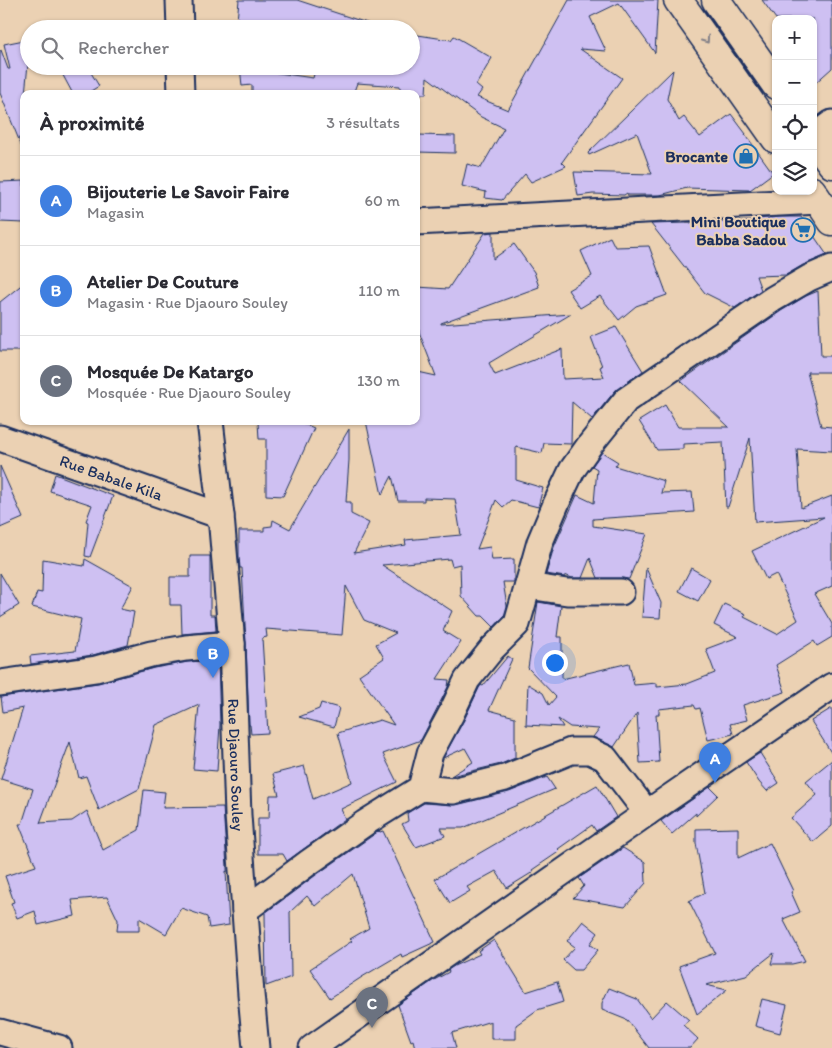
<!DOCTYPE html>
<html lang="fr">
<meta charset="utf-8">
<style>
body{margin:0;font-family:Itim,sans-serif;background:#f7f7f7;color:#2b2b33}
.controls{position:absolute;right:15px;top:15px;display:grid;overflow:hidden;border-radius:10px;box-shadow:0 1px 4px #0004}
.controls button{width:45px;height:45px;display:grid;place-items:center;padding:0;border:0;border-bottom:1px solid #e1e1e2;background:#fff;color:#2b2b33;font:25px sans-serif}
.you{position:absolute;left:554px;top:662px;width:18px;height:18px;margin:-12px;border:4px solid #fff;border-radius:50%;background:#1a73e8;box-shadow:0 0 0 8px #1a73e833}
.badge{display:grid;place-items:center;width:32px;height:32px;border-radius:50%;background:#0f766e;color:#fff;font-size:16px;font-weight:700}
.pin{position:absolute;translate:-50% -41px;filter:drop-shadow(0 1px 2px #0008)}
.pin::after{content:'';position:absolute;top:26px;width:18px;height:15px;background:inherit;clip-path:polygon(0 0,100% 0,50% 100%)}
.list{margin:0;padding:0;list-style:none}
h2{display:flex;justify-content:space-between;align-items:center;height:65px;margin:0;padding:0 20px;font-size:21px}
h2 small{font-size:16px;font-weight:400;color:#7c7c81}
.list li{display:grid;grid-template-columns:32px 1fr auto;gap:15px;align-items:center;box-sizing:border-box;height:90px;padding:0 20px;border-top:1px solid #e1e1e2}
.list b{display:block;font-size:19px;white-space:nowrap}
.list p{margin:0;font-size:16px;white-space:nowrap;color:#7c7c81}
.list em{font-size:16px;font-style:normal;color:#7c7c81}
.icon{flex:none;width:28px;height:28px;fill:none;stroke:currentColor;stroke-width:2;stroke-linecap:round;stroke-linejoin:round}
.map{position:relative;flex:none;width:832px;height:1048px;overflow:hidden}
.search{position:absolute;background:#fff;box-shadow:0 1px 4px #0004;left:20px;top:20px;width:400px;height:55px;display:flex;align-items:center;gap:12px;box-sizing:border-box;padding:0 18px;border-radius:28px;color:#7c7c81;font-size:19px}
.panel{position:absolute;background:#fff;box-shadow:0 1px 4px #0004;left:20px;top:90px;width:400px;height:335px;border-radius:10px}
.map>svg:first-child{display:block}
.building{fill:#cec0f2;stroke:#1b2f5e}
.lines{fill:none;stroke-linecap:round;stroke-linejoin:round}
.minor-casing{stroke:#1b2f5e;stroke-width:29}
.secondary-casing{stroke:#1b2f5e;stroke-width:31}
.minor{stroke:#ebd1b3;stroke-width:25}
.secondary{stroke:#ebd1b3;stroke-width:28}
.oneway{stroke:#838088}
.labels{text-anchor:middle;stroke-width:4;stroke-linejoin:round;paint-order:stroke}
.poi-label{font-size:16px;font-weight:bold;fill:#1b2f5e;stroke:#ebd1b3;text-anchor:end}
.street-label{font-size:16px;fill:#1b2f5e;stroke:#ebd1b3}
</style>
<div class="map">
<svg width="832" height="1048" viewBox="0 0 832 1048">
<rect width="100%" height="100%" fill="#ebd1b3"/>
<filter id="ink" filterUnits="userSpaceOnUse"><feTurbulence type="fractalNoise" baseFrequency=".02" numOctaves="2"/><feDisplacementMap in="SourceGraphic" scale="10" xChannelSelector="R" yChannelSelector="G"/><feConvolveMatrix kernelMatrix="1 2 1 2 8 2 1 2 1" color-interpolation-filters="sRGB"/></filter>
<g filter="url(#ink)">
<path class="building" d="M239,0h58l76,25 -1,4h-32l-38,-3v-4h-41l-24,-1z
M569,0h89l-3,53 -36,-50 -29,14 16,34 -26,-2 42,29 -60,84 4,4 -35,16 -6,-8 -23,26 -17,-2 1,-6 -24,-6 5,-22 14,4 23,-40 -23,-11 -54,-40 -1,17h-26v-8l-43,-3 -4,11h-101v-9l-10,1 -2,-20h26l-1,6h7l41,6 3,-12h95v-32l40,6 3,-4 38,22 -16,27 6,5 -5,7 31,13z
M762,0h70v68l-19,17v-66h-37z
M29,39v15l-4,40h-1l-1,56 -23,-57v-42l1,-1 7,19h2l-6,-25z
M58,66h29l12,20 -13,8h-13z
M673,70l-6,29 12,22 5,-4 16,20 31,-23 15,20h-1l28,39 -23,17 -63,-2 -27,7h-32l-1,-2 -3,2 -31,-1 -15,2 -4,-24 78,2 -15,-41 -48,22 -1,-2z
M418,135l37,1v17l-38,-1z
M24,181v42l-24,-1v-40z
M781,217h20l26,38 -24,10 -17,10 -30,1 5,14 -26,18 -30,-15 -54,-69 106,-3v-2z
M493,232v27l21,-15 20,28 5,15 -98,36v1l130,-10 -82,49 6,12 67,-26 1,30 41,-2 -4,-10 2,-1 -11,-29 25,-10 27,44 -28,20 -23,28 -20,-17 -1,42 -27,-1 -2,10 -26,-6v33l27,8 -5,19 -27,-7 -8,7 -7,-7 -19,49 13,-2 2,13 22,-1v23h-11l4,24 -3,10 -10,11 -11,-11h-4l-18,-20 -1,-32 -8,2 -2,-7 -68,6 70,46 -9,20 18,11 -24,37 12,1 -1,7 -27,53 -38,14 14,28 -56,27 4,10 -58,42 -4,-7h-25v-36h11l1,-23h9l-6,-21 31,-8 9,33 39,-17 -14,-49 42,-13 14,5 -35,-50 25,-17 -8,-14 20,-11 -32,-13 -18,-34 -4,49 -76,-6 1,8 -5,1 6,95 -17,1 -1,-9h-1l-3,-82 -4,-75h-2l-1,-11v-26h25v-4l8,-1 1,-6 17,9 59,-100v31l-3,42h5v12l18,9 -15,30 52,-8 -1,-5 56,-5 -6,-36 -31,-1v3h-26l-6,-25 -10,19 -16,-74h50v-40l2,-9 18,4 -17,-44 -2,-45 31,2 37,-56z
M610,237l5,10 34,-1 18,49 -31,11 -17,14 -19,-24 -20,12 -12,-18 24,-14 -11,-25z
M24,283v68h-24v-49z
M818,291l3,65h11v16h-25l14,54 11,1v24l-35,-2 4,59 31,-12v90l-18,8 18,30v13l-15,9 -3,-5 -38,24 9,27 -42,13 4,15 -17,4 3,10 -25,6 -8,-32 -4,1 -2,-4 -35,4v5h-3l3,48 -19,1 -3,-50 -23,34 -21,-10 6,-8 -29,-2 -12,-8 5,8 -37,-2 2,-41 15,9 6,12 7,-8 -28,-29 10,-66 23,4 -4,31h5v42l67,-16 5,22 23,-2v4l30,-3 28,-11 -9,-24 32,-12 -24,-12 10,-21 22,10 -2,3 33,17 21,-14 -22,-46 -10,5 -14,-28 72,-34 -69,5 -5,-84 -22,69h-2l-3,-65 -40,2v5l-26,1 -18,-29 26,-16 13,22h51l-48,-46 100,-70 25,-15z
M298,421l16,7 -31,68 -17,-1v-56h-7l-1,-17z
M602,452l16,10 -3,4 49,15 -3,12 31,-1 2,20 -101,7v7l54,8 -18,45 -8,-1h-23l-8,-20 -8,20h-10l-7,-3v2l-19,-3 8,-27 23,-52 17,8 3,-34 -5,-3z
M0,466l23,52 -23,10z
M55,474l58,22 -23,61 -5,-1 3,-34 -2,-1 6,-16 -42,-14z
M190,556h20v59h5l1,16 -34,3 -1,-29h-11v-28h20z
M43,559l41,7 1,-7 48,27 -13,23 14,3 -6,33 -35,10 -62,9 -1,-8 45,-5 6,-32 -49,-12 5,-15 5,1z
M646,568l15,35 -1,15 -18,-1z
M691,568l19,11 -12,22 -19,-10z
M0,573l19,32 -19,12z
M508,656l4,3 -23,51 26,7v41l-14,6 -50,12 22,-14 -8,-14 -22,10 21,-38 15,-32 2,-3 2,1z
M218,660l2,65 -3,46 -24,-2 6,-64 -43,20 -17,64 -40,21 -13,-34 -7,2 -9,-36 -30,81 32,-2 15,-10 16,39 36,-20 5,-40 21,2 -2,16 60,-1 4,60v5l-1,-1 3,54 -20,3 -2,-11 -26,-9 -15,26 -27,-16v13h-22l1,-11 -11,-23 -35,3 3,16 -37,9 -3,-14 -18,7 -6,-15 3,-1 -9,-26 31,-10 -17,-42h3l11,-35 -32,-10 22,-71 -20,4 -2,-15 97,-14 56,-15 34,-6z
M321,703l18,5 -5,19 -35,-10 20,-8z
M832,708v46l-21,-33z
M760,753l19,30 -12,8 -8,-9 -13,-20z
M832,760v66l-19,16 -22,-24 26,-23 -11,-14z
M547,777l8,12 -92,39h-22l4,8 -29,11 -14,-23 6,-3 -1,-8 17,-10 32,2 53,-13z
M597,785l19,32 -20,14 -4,-6 -34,24 2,2 -28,19 1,2 -26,16 -11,-17 -29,16 3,4 -20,12 -15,-24z
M710,787l8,8 -22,21v-3l-24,21 -11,-13z
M738,828v30l32,-15 23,48 -2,1 9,20 -17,7 22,42 -13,3h-21l3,-11 -28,22 -40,10 21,5 -30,24 -18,-48 36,-13 -26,-52 16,-8 -9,-50v-14z
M379,831l1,1 3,-1 52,111 -33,15 -1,-3 -39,23 -32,21 -20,-29 42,-28 -2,-2 19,-11 -16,-54 -38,32 -8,-10 -17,16 1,65 -25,9 -1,-73 51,-38z
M623,848l22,14 1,21 -21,24 -52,-9 11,-12 -5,-8z
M583,921l15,12 -8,11 8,6 -17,20h-7l-11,-10 12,-13 -8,-6z
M494,940l32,52 31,-10 6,20 -26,8 -21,15v14h-25v-18l-39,12 4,15h-41l-2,-8 -2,1 -13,-36 36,-25 15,-8 -1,-2 6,-4 26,-12 -2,-3z
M609,988l28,11 14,19 16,-17 22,19 -6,5 15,14 -8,9h-41l-22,-28 -25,-10v-7z
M762,999l25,6 -7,28 -25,-7z"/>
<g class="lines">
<g class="minor-casing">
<g id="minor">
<path d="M179,0l1,29"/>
<path d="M180,66l1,28"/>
<path d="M813,137l19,-14"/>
<path d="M416,222l403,-21"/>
<path id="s1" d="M210,421l11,95 11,128 6,171 13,179 5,54"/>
<path id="s2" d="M0,438l221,78"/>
<path d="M528,586l39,6h54"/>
<path d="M0,683l96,-14 55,-15 35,-6 46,-4"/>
<path d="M421,788l32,3 52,-13 66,-27h19l15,7 42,55"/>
<path d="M245,910l63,-47 57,-40 56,-35 9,-35 21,-39 16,-34 25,-31 25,-25 23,-82 16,-38 16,-34 17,-24 37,-46 147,-101 36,-21 23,-10"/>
<path d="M0,1032l59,16"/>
<path d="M312,1048l335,-235 185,-127"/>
</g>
</g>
<g class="secondary-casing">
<path id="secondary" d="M678,0l98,139
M716,0l60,85
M813,138l19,26
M812,191l20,30"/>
</g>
<use href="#minor" class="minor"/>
<use href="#secondary" class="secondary"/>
</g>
<defs><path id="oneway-chevron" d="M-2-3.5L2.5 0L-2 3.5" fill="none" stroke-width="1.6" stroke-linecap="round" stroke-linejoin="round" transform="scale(1.25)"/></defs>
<use class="oneway" href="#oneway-chevron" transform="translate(706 40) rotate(55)"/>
</g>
<defs>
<g id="shop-ring" transform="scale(1.25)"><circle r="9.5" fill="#ebd1b3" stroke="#1f6fb2" stroke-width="1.5"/><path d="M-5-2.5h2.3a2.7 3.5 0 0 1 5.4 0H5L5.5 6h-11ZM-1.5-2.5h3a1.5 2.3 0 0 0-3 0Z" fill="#1f6fb2"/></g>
<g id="supermarket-ring" transform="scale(1.25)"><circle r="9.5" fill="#ebd1b3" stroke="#1f6fb2" stroke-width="1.5"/><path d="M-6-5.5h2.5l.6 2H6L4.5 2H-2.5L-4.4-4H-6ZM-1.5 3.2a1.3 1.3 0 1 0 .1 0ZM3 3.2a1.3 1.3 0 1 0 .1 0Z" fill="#1f6fb2"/></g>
</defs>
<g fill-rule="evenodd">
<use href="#shop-ring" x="746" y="156"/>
<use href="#supermarket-ring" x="803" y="230"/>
</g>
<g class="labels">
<g class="poi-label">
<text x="728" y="162">Brocante</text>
<text x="786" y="227">Mini Boutique<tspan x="786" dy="18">Babba Sadou</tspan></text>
</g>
<g class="street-label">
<text dy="6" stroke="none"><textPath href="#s2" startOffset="118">Rue Babale Kila</textPath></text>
<text dy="6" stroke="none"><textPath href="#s1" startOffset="345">Rue Djaouro Souley</textPath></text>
</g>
</g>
</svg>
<div class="controls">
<button>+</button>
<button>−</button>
<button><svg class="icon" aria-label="locate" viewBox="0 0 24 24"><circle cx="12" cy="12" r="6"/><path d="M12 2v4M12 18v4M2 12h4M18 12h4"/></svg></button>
<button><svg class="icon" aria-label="layers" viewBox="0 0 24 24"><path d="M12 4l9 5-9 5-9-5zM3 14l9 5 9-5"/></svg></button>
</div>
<div class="you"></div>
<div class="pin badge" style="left:715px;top:783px;background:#3f7fe0">A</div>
<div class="pin badge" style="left:213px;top:678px;background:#3f7fe0">B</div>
<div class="pin badge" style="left:372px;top:1028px;background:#6b7280">C</div>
<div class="search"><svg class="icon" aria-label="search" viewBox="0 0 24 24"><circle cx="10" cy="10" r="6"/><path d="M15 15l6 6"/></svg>Rechercher</div>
<section class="panel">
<h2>À proximité<small>3 résultats</small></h2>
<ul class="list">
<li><span class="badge" style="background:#3f7fe0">A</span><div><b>Bijouterie Le Savoir Faire</b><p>Magasin</p></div><em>60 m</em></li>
<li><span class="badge" style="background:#3f7fe0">B</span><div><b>Atelier De Couture</b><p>Magasin · Rue Djaouro Souley</p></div><em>110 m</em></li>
<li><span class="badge" style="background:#6b7280">C</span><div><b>Mosquée De Katargo</b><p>Mosquée · Rue Djaouro Souley</p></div><em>130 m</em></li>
</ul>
</section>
</div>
